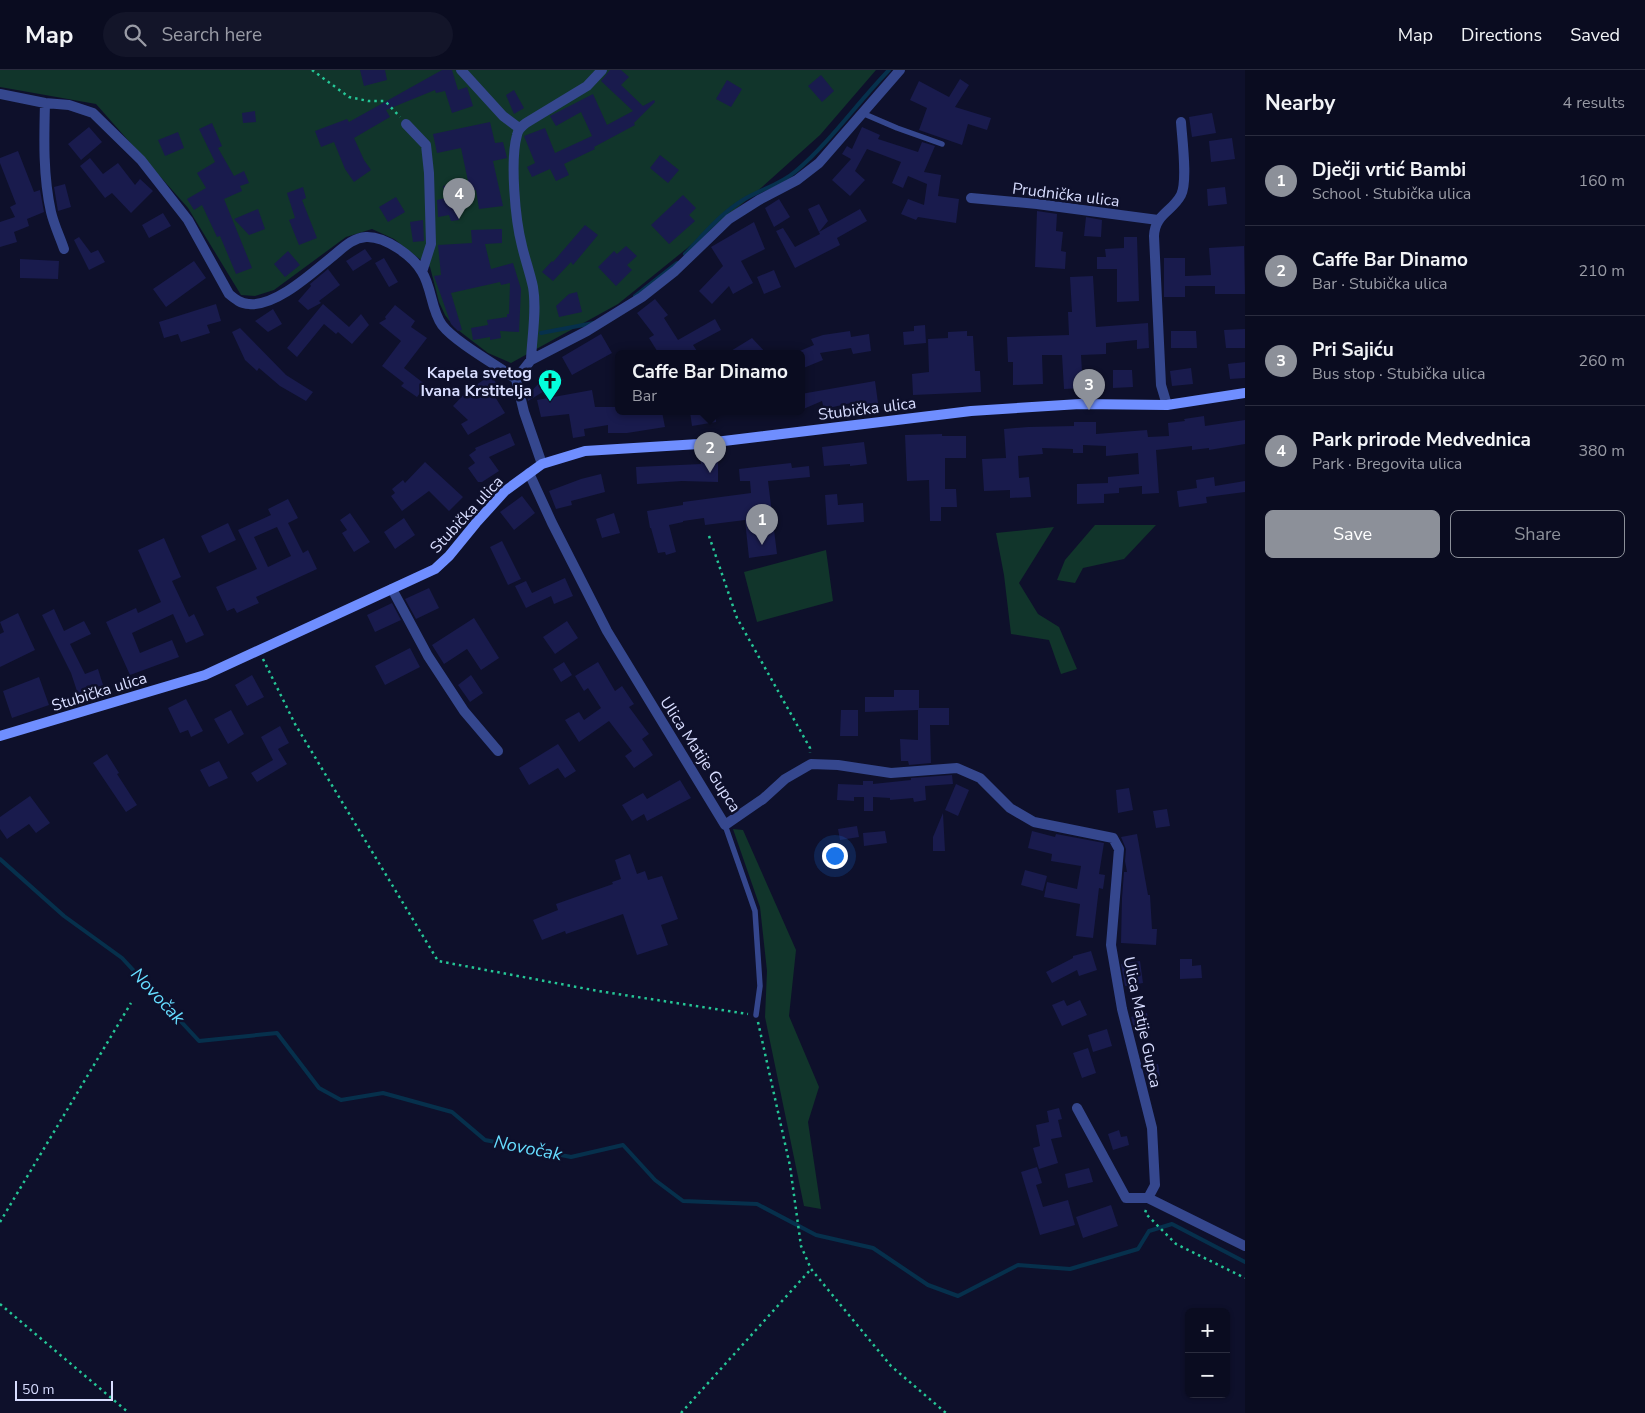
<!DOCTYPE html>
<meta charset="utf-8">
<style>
body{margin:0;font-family:"Nunito Sans",sans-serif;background:#131529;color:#f1f3f6}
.controls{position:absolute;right:15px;bottom:15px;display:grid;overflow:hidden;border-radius:8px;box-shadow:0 1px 4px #0004}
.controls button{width:45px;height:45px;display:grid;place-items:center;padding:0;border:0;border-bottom:1px solid #2a2c3e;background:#0a0c20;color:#f1f3f6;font:25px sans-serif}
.scale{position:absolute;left:15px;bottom:12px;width:98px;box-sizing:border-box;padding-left:5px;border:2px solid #d8ddff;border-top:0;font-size:14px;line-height:18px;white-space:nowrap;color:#d8ddff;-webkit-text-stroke:4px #0e102b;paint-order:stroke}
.you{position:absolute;left:834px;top:785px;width:18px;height:18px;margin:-12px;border:4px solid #fff;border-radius:50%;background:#1a73e8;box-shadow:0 0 0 8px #1a73e833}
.badge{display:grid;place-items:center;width:32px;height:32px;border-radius:50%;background:#8c9099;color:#fff;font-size:16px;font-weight:700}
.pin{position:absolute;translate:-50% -41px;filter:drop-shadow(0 1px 2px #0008)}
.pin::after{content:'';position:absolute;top:26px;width:18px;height:15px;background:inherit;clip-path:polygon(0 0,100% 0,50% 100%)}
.popup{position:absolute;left:615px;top:280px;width:190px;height:65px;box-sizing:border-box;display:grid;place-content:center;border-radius:8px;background:#0a0c20;filter:drop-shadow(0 1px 4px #0005);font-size:16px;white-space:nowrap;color:#999ba5}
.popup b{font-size:19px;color:#f1f3f6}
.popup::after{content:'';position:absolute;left:50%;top:100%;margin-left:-10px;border:10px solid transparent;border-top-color:#0a0c20}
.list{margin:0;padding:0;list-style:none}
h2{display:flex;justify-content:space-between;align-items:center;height:65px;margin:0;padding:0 20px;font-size:21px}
h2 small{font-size:16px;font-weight:400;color:#999ba5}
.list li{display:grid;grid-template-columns:32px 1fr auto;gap:15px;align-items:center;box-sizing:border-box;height:90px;padding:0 20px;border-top:1px solid #2a2c3e}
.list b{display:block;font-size:19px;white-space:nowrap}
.list p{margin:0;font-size:16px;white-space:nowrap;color:#999ba5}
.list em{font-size:16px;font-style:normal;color:#999ba5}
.actions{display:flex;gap:10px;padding:15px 20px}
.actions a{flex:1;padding:11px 0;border:1px solid #8c9099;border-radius:8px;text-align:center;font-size:18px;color:#8c9099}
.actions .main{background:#8c9099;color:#fff}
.icon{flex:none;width:28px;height:28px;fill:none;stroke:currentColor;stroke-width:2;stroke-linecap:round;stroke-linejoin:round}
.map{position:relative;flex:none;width:1245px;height:1343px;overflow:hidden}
header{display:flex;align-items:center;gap:30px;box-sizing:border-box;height:70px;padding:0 25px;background:#0a0c20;border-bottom:1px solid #2a2c3e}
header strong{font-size:24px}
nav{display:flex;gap:28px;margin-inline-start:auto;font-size:18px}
.search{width:350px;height:45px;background:#131529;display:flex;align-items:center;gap:12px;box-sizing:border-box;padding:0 18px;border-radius:28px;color:#999ba5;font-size:19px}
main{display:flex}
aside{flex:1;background:#0a0c20}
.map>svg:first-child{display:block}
.green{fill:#11352b}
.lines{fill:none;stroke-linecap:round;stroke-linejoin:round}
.stream{stroke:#06304c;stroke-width:4}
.building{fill:#191b4d;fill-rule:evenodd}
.path{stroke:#25c696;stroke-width:2.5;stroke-dasharray:2.5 4;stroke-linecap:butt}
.lane{stroke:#35478e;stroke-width:5.5}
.street{stroke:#35478e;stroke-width:10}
.secondary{stroke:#6f8eff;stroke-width:10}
.labels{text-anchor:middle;stroke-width:5;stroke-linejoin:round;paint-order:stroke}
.street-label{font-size:16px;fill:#d8ddff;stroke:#0e102b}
.poi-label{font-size:16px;font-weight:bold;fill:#d8ddff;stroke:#0e102b;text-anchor:end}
.water-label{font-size:18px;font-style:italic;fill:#6df;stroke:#0e102b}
</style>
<header>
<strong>Map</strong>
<div class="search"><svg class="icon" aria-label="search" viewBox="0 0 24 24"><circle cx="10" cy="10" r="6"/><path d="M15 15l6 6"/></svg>Search here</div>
<nav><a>Map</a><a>Directions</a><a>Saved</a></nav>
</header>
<main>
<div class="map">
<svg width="1245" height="1343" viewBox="0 0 1245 1343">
<rect width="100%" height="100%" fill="#0e102b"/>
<path class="green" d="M0,0h876l-56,65 -67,60 -135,109 -107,59 -23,-10 -34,-26 -9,-12 -6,-13 -9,-35 -36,-28 -22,-10 -26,8 -72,53 -19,6 -14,-1 -53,-87 -92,-104 -96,-17z
M1095,455h61l-32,34 -41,9 -8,15 -18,-3 8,-20z
M1054,457l-35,56 19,31 21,13 18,42 -16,5 -12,-34 -38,-6 -7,-59 -8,-42z
M826,480l7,51 -76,21 -13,-50z
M733,759l10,1 53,120 -7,66 30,71 -11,35 13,87 -17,-3 -39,-189 2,-46 -7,-64z"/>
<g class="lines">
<path class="stream" d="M685,184c18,-19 35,-40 58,-54 18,-11 37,-15 53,-29 35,-30 61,-68 93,-101
M635,226l42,-33
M541,263l53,-10
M0,789l64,57 58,42 77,83 78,-8 42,55 22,12 42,-7 69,19 33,28 86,17 52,-12 32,35 28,21 74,3 59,31 57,13 55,37 30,11 60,-31 52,4 68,-20 11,-18 23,-7 73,38"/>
</g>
<path class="building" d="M360,0h25l2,10 -23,6z
M442,0h10l6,20 9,-3 6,19 -21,7 -7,-22 -9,2 -1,-3 -49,20 4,7 -36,21 10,22 7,10 -17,12 -9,-13 -11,-27 -13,5 -6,-16 32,-12 2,3z
M610,0h11l8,7 -8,8 22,21 11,-6 1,2 -21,21 1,2 -41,22 1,2 -31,15 5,11 -13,6 -6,-12 -18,8 -5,-10 8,-4 -11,-27 21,-8 10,25 37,-17 -11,-24 -25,14 -6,-10 43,-22 14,31 26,-14 -32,-30z
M821,5l13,16 -12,11 -14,-16z
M960,9l9,6 -14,22 36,11 -4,12 -19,-6 -6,21 -43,-15 8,-22 -17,-8 9,-19 30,16z
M727,10l15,9 -11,18 -15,-8z
M514,20l10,18 -10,6 -8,-19z
M255,41l1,11 -13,1 -1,-10z
M1212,43l4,20 -24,4 -3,-20z
M490,52l5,21 8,-1 4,16 -14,3 10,45 -24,3 -3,-19 -21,4 4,26 -8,1 -2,-6 -11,2 -1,-17 9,-2 -3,-12 25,-5 -7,-33 -24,5 -4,-19z
M212,53l10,23 -4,2 16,28 10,-5 5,12 -9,3 2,5 -18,8 28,69 -16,6 -16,-38 -3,1 -15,-32 -8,5 -7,-11 19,-11 -9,-15 18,-11 -16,-33z
M89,57l13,15 -21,18 -13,-16z
M862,57l18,8 -2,4 40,13 4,-10 13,4 -11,26 17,3 -3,21 21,3 -3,24 -38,-6 -2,3 -15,-6 7,-15 16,6 3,-21 -19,-8 -5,12 -11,-5 9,-21 -34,-13 -12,22 10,9 -15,16 -18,-16 19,-21 -9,-5 5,-8 5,3z
M178,62l6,16 -19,8 -7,-16z
M1232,68l3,21 -24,3 -2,-21z
M18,81l16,41 6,-2 4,22 -17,7 2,7 -15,6 3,10 -17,5v-25l15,-5 -5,-10 6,-3 -16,-41v-5z
M660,85l19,15 -11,13 -18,-15z
M90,88l13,16 15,-11 17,22 5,-6 13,12 -22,22 -19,-20 -7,5 -25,-32z
M65,114l6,23 -13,4 -4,-24z
M303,117l3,11 -4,2 15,38 -18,7 -10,-25 6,-2 -8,-25z
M1225,117l2,17 -19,2 -1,-17z
M683,125l13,13 -7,7 6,6 -26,23 -18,-19z
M396,127l9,15 -17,10 -9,-15z
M779,129l11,18 -16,10 -9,-19z
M819,134l9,17 -9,11 -11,-23z
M258,139l7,20 -16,6 -15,-16z
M860,139l7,12 -30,17 3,7 -45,23 -19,-37 7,-3 12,19 25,-13 -1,-2z
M1037,141l20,3 -1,17 7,1 -2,19 5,1 -1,17 -30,-2z
M163,143l8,13 -22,12 -7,-13z
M1086,147l16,3 -1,17 -17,-1z
M423,150l1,21 -11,1 -3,-20z
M754,152l11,27 -24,12 12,22 -20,11 -4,-8 -17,18 -13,-13 24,-25 -12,-19z
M585,155l13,10 -25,30 -2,-3 -18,19 -11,-9 10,-11 1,1z
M502,159v14l-17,1 6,25 22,-6 8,26 -2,43 -19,-1 1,7 -11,2v-3l-17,3 -2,-12 17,-3 -1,-5 20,-3v-3h2l1,-31 -9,2 -1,-3 -49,11 11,37 -4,1 -7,-7 -17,-48 7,-1 -3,-30 34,-2 -1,-13z
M79,167l12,16 7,-3 7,12 -16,8 -15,-30z
M1124,167h13l2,64 -22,1v-33h-20v-12h9l-1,-8 19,-1z
M626,176l11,10 -10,9 5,5 -16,16 -18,-19 16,-16 3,3z
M1244,176l1,48h-30v-8h-30v11h-21v-39h21v18l26,-1 -2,-27z
M365,179l7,10 -19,12 -7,-10z
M288,181l12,14 -15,12 -11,-13z
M384,188l14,24 -9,5 -14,-24z
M20,189l39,2 -1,18 -38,-1z
M194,191l12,17 -40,29 -13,-18z
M328,199l12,16 -21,16 2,2 -13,7 -10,-9 13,-15 -1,-2z
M774,200l7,17 -17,7 -7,-17z
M1093,206l3,51 52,-4 1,25 -12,1v-9l-31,3v11l-25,1 2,33 -19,1 -2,-34h-20l1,29 -30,1v-23h-5l-1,-25 62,-2 -1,-23h4l-2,-35z
M577,222l5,20 -23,5 -3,-11 13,-12z
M655,229l13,16 -4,3 14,22 37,-21 6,11 -28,15 6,9h-40l-10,-16 5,-3 -17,-22z
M216,234l5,17 -14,4 3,8 -29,9 -3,-8 -14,4 -5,-16z
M323,234l26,23 12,-13 8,11 -17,19 -14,-12 -2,2 -12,-10 -27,33 -10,-9z
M395,235l20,16 -4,6 16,11 -23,30 22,17 -9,12 -16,-11 3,-3 -22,-17 19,-25 -22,-18 7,-4 -1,-2z
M273,239l9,15 -14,8 -13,-11z
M925,255l1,18 -22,2 -1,-13 11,-1v-5z
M240,258l46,47 27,17 -7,9 -26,-15 -21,-18 -2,3 -12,-11 -13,-28z
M1245,259v19h-19l-2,-18z
M850,261l1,6 18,-3 2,17 -18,3 -2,-6 -31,5 3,7 -22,9v-15h-5l-1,-1 19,-8 -3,-6 12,-4z
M967,261v5h6l2,35h5l1,21 -68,3 -1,-21 17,-2 -1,-33 20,-1v-6z
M1171,261h25l1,17h-26z
M601,264l11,19 -40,22 -10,-18z
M752,268l15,16h-41z
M1245,292v16l-15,1 -2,-15z
M1191,298l2,16 -21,2 -2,-15z
M1113,300h19l1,17 -20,1z
M491,305l10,16 -7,4 11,18 -37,22 -7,-11 7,-4 -15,-14 14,-15z
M564,309l-36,22 -1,-5 13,-14z
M875,311l3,22 -27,4v-4l-27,6 -2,-8 -21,9v-16z
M592,320l3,17h24v5h10v3l33,-3 3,15 -38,6h-19v-8l-24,4 1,7 -12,2 -4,-24 -28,3 -4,-17z
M690,342h26v10l-24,4z
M1204,346l1,10 40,-6v24l-36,6v-2l-17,2v-4l-36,4 3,43 -17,1v-8l-23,2v5l-15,1v9l-27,1v-20l31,-1v-6l31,-3 -1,-21 -32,3v-10l-23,-1v8h-10v-4l-31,-1 1,6 -25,2 1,22 10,-1 2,20 -21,1v-8l-26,1 -2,-32 24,-1 -2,-29 24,-2 46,-1v-4h22v12l51,-4 1,7 21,-1 -1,-13 17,-2 -1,-2z
M510,363l5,12 -26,12 10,14 -17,11h-4l-10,-14 7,-5 -6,-8 7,-5 -1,-2z
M942,364v2h24v22h-21v31h11l1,18h-16v14h-11l-1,-41 -22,1 -2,-46z
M864,372l3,22 -17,2v-2l-26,2 -2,-19z
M700,387h18v25l-36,-1 -45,3 -1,-17 65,-3z
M425,392l38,35 -14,14 -20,-20 -27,20 -11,-15 4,-3 -3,-4 11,-9 2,3z
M791,393l1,5 17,-2 1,11 -42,4 9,73 -28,4 -4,-38 -40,5 -1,-7 -21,3v1l-14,3 7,27 -10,3 -1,-3 -7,1 -7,-25h-1l-3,-17 36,-6v-3l68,-9 -1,-12h-10l-1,-12z
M601,404l4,18 -34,9 1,4 -16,4 -7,-18 32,-12z
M1214,407l1,9 30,-5v11l-39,5 1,6 -28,4 -2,-16 20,-3 -1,-8z
M837,424l1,11 25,-2 1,19 -37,3 -2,-30z
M522,426l13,17 -21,17 -14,-18z
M288,429l10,19 -10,5 15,30 5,-3 9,19 -61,28 3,6 -22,10 -3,-5 -7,3 -11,-24 41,-18 -19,-39 33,-15 -3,-6zM277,457l14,29 -23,11 -14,-30z
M350,443l20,29 -16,10 -12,-19 5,-3 -7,-10z
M614,443l6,20 -18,5 -6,-19z
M404,448l11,17 -20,14 -11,-17z
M228,453l8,17 -27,13 -8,-17z
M164,468l17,39 -9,4 17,36 5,-3 10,21 -18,8 -13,-29 -41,19 8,20 32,-13 7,17 -49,18 -24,-53 30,-14 2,5 23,-11 -23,-52z
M502,471l19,38 -13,6 -18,-38z
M565,508l8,18 -19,8 -3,-8 -25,12 -11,-22 11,-5 6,12z
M429,518l10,20 -23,11 -11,-20z
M392,533l9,17 -26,12 -8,-17z
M54,539l10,22 20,-10 7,13 -21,10 15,30 13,-5 5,16 -25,9 -7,-21 -29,-58z
M18,543l17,37 -35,17v-33l4,-2 -4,-10z
M474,548l25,40 -18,12 -14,-21 -23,15 -12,-19z
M567,551l11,17 -23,16 -12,-17z
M410,578l10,19 -35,18 -10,-19z
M564,592l8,13 -11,7 -8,-13z
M598,592l17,29 7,-5 12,18 -5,3 20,27 -7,5 11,16 -19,13 -9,-12 7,-5 -23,-30 -30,21 -14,-22 14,-8 5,8 17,-12 -13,-20 -4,3 -9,-15z
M252,605l12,22 -17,9 -12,-21z
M471,605l12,18 -13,9 -12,-17z
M39,607l10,28 -37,13 -9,-27z
M894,620h25v18h30v17h-19l1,38 -22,2 -1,-4h-7l-1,-22 18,1v-30l-53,2v-15h29z
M186,629l17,32 -12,6 -3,-7 -8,3 -12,-25z
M231,640l13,24 -16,10 -14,-25z
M841,640h17v26h-18z
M280,656l9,17 -11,6 9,15 -30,18 -6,-9 22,-13 -12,-23z
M558,674l18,27 -11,7 -7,-10 -29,17 -10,-17z
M107,684l12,19 -2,1 20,31 -11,7 -33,-49z
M219,691l9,17 -19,9 -9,-17z
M952,705l1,9 -28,2 1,14 -12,2 -1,-4 -23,2v-2l-17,-1v14h-9v-14h-10v4l-17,-1 1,-16 25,1v-4h10v3l38,-4v-2z
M680,710l11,18 -44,23 -3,-7 -12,7 -10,-16 21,-12 4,6z
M956,714l13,6 -11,26 -13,-6z
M1129,718l4,22 -15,3 -2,-23z
M30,726l20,27 -14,10 -7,-9 -22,15 -7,-10v-12z
M1167,739l3,17 -14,2 -3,-17z
M943,743l2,38h-12v-14z
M857,756l2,11 -19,3 -2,-11z
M885,761l2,12 -23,3 -1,-13z
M1032,761l23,6 1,-3 48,9 -5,31 6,1 -2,14 -4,-1 -6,50 -17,-2 4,-32 -36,-7 3,-15 30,7 4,-23 -30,-5 1,-7 -24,-6z
M1137,764l11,61h2l2,34h5l-1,16 -35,-2 1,-45 2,-26h3l-2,-11 1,-12 -5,-12z
M630,784l7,20 8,-3 3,9 14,-4 16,43 -17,6 7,20 -31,10 -14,-41 -57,20 -1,-3 -23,9 -9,-20 25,-10 -2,-6 57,-20 -1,-2 9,-3 -6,-19z
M1025,800l22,6 -4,15 -22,-6z
M1091,881l6,19 -18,6 -2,-6 -25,13 -6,-11 27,-14v-2z
M1180,889h12v7l9,-1 1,13 -22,1z
M1140,891l3,22 -18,3 -4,-22z
M1064,930l3,6 13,-6 7,15 -25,11 -10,-21z
M1147,943l3,16 -15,3 -4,-15z
M1107,959l5,17 -19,6 -5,-17z
M1088,978l8,25 -14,5 -9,-25z
M1158,994l2,12 -13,2 -3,-11z
M1059,1038l3,11 -4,1 4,17 -11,2 7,24 -19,6 -6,-21 7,-2 -4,-21 13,-3 -2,-11z
M1119,1060l2,7 6,-1 2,9 -16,5 -5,-16z
M1037,1097l5,16 -6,2 7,22 25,-7 7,25 -35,10 -19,-63z
M1089,1098l4,14 -25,6 -3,-14z
M1111,1135l7,21 -35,12 -7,-21z"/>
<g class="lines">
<path class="path" d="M312,0l37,27 19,4h17l15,16
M709,466l28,82 73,130v5
M263,589l32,65 143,237 160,30 150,23
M758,952l32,144 11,80 10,23 80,97 55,47
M1146,1140l-1,3 31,31 69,34
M0,1152l131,-219
M0,1234l129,109
M681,1343l130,-144"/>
<path class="lane" d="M862,43l35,15 45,16
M725,755l30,86 5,75 -4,29"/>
<path class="street" d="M461,0l42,46 16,12
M0,24l45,9 24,2 24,8 48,47 47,60 41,74c6,5 12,10 20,10 27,3 64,-32 84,-48 10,-8 19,-18 33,-19 19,-1 47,19 56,35 10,16 9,38 20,53 13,17 56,41 74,54
M45,33c-1,36 -2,73 6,109 3,13 9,25 13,37
M406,54l20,21 3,28 2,71 -9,28
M971,128l66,6 121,16
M531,290c1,-24 6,-50 2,-73 -3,-14 -8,-28 -11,-41 -7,-27 -12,-86 -5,-111 1,-6 5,-9 9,-12l61,-37 15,-16
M1167,335l-6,-20 -7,-149c1,-22 18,-24 27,-41 7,-13 1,-57 0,-73
M542,394l-18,-52 -8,-33 15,-19 56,-29 55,-34 33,-26 54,-52 30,-19 38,-20 22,-17 81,-93
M529,403l23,50 55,108 118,194 38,-26 22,-20 26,-15 27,1 53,8 66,-5 23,10 30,30 24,14 79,16 6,11 -8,96 11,64 30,119 3,57 -7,13h-22l-49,-90
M392,519l36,67 36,55 34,40
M1148,1128l97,48"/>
<path class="secondary" d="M0,666l205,-61 230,-106 14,-13 27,-33 29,-32 37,-27 43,-13 114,-7 272,-33 109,-7 87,1 78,-12"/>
</g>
<defs>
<g id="church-pin" transform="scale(1.25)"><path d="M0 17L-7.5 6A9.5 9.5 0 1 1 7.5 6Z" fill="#04ffdc" stroke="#0e102b"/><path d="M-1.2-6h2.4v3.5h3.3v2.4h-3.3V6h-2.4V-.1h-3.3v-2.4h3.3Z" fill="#111"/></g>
</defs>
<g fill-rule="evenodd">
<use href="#church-pin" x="550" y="311"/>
</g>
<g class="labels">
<g class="street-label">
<text transform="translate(1066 124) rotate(7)" y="6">Prudnička ulica</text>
<text transform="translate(867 338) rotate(-7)" y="6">Stubička ulica</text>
<text transform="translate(466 444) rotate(-47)" y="6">Stubička ulica</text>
<text transform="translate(99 621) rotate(-17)" y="6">Stubička ulica</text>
<text transform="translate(701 684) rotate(57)" y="6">Ulica Matije Gupca</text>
<text transform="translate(1143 952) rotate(78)" y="6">Ulica Matije Gupca</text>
</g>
<g class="poi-label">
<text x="532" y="308">Kapela svetog<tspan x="532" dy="18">Ivana Krstitelja</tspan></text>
</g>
<g class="water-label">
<text transform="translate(158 926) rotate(47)" y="6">Novočak</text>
<text transform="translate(528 1078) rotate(11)" y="6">Novočak</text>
</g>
</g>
</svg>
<div class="controls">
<button>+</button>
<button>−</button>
</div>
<div class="scale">50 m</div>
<div class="you"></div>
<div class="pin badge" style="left:762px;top:475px">1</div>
<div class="pin badge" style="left:710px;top:403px">2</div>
<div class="popup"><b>Caffe Bar Dinamo</b>Bar</div>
<div class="pin badge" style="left:1089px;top:340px">3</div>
<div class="pin badge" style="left:459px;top:149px">4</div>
</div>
<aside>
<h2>Nearby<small>4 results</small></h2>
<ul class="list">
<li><span class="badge">1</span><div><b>Dječji vrtić Bambi</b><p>School · Stubička ulica</p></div><em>160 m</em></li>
<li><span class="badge">2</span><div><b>Caffe Bar Dinamo</b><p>Bar · Stubička ulica</p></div><em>210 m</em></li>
<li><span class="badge">3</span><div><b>Pri Sajiću</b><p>Bus stop · Stubička ulica</p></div><em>260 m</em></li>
<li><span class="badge">4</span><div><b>Park prirode Medvednica</b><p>Park · Bregovita ulica</p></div><em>380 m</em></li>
</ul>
<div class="actions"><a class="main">Save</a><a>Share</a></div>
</aside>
</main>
